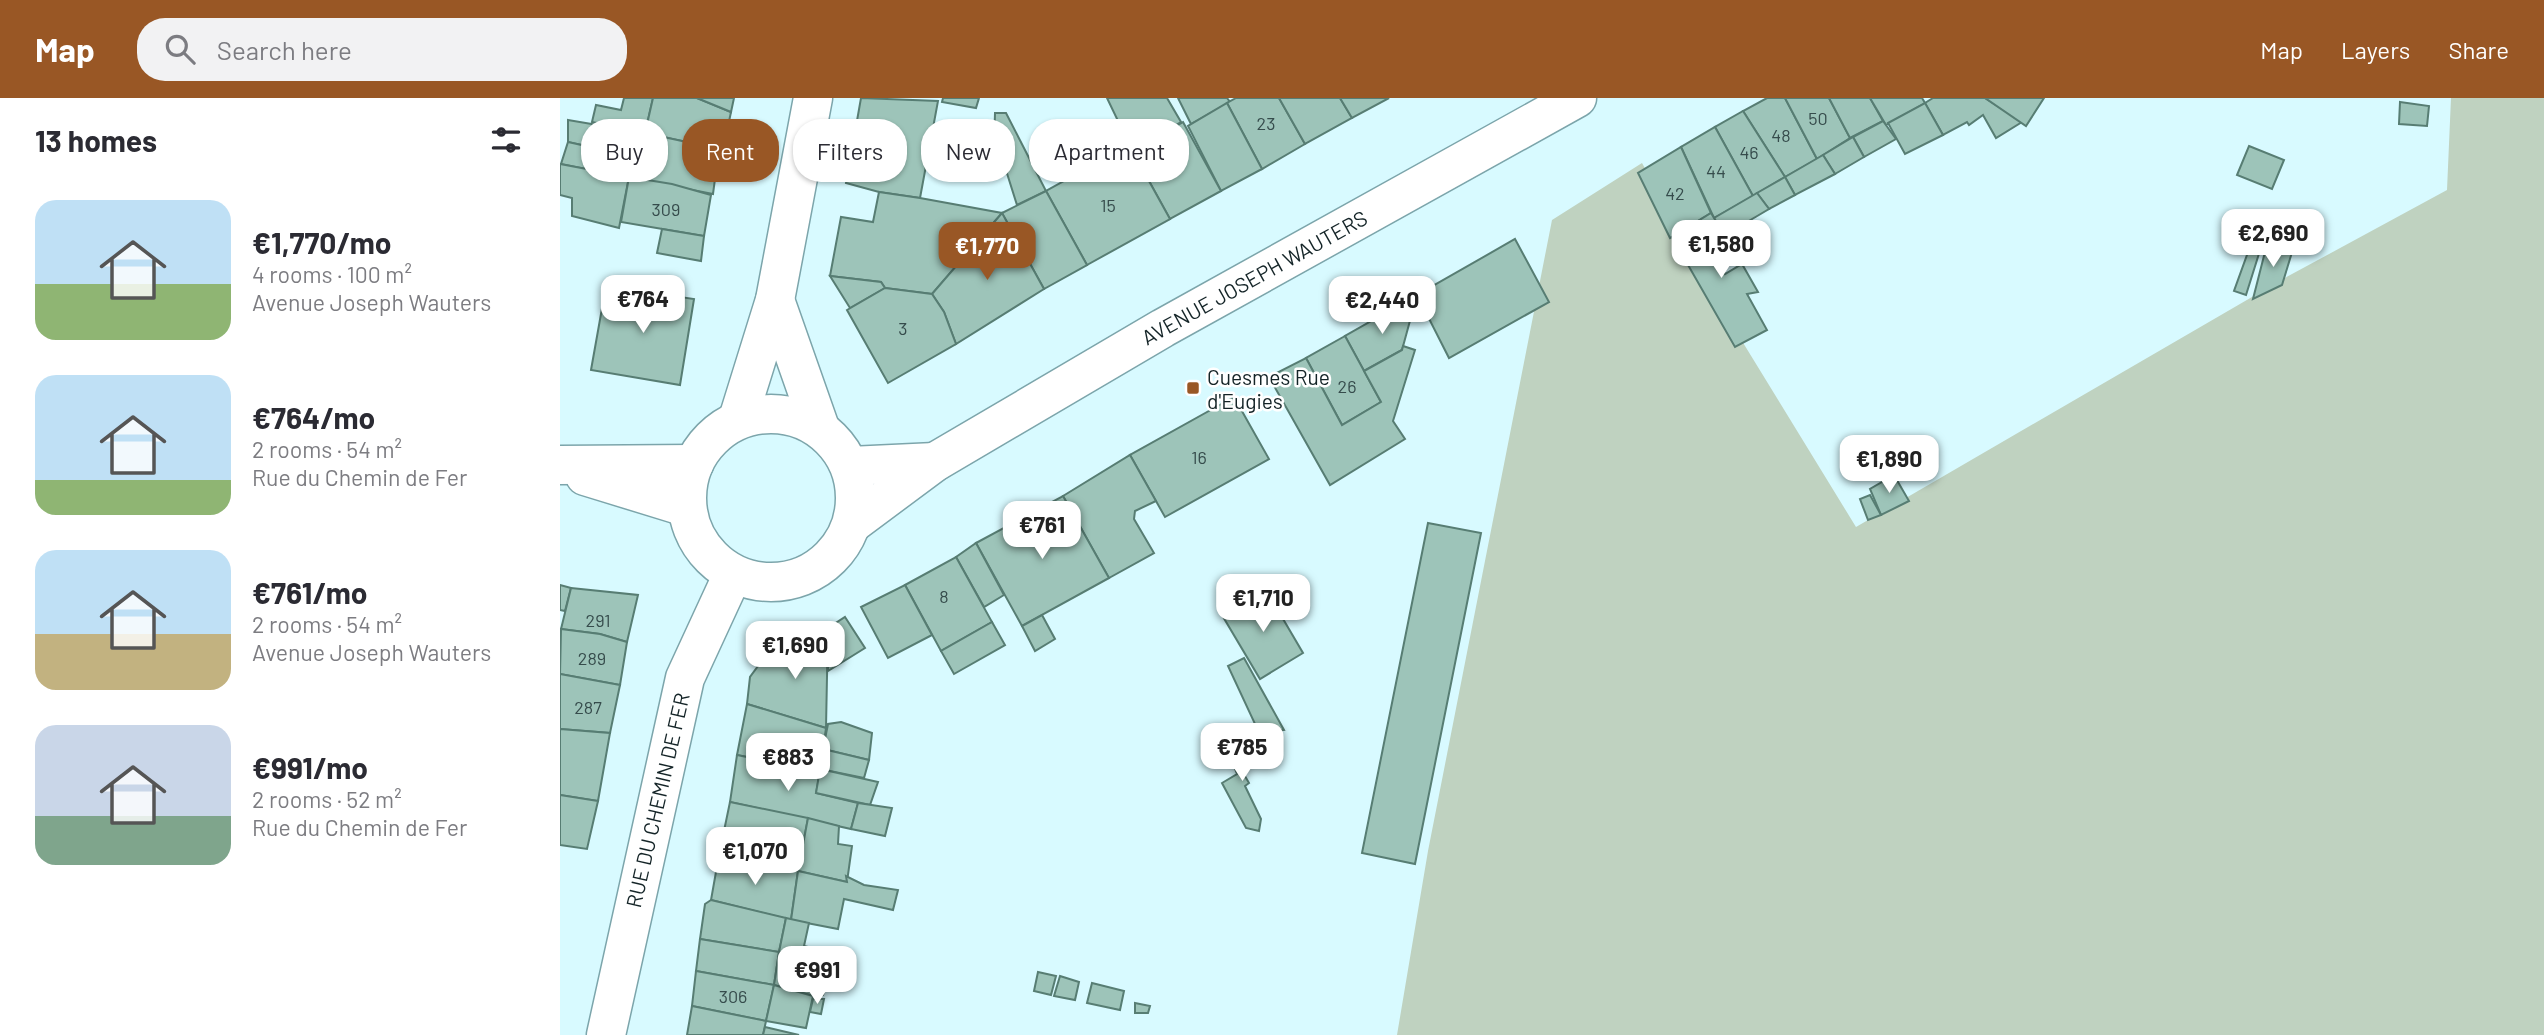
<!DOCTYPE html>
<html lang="en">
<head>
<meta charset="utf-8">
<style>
  :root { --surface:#fff; --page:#f2f2f3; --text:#2b2b33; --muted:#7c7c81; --accent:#995725 }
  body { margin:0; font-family:Barlow,sans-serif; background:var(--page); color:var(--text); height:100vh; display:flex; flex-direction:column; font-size:26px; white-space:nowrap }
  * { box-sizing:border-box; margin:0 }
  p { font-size:23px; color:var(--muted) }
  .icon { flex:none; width:38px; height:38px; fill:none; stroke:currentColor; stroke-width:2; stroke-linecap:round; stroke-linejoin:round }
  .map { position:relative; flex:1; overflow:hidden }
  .details { display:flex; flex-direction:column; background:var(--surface); width:560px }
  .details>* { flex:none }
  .hud { position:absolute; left:21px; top:21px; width:665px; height:63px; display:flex; gap:14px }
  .price { position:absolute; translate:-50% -60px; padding:0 16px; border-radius:14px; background:#fff; color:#222; font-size:23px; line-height:46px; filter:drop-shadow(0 2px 4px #0008) }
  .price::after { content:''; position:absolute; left:50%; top:42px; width:21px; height:16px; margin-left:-10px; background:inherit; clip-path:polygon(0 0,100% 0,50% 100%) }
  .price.on { background:var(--accent); color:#fff }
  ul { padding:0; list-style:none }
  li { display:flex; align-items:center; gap:21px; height:175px; padding:0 35px }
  li span { display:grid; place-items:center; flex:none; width:196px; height:140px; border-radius:21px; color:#555 }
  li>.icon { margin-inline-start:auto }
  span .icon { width:84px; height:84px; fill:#fffc; stroke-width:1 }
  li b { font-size:30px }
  h2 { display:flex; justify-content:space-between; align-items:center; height:84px; padding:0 35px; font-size:30px }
  .tag { padding:0 24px; border-radius:28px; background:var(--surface); box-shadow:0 2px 5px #0004; font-size:24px; line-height:63px }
  .tag.on { background:var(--accent); color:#fff }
  header { display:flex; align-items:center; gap:42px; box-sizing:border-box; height:98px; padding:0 35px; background:var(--accent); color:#fff }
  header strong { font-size:33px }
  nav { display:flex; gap:38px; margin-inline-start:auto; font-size:24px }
  .search { width:490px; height:63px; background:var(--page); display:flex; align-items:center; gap:18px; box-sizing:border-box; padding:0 24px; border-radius:28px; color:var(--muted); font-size:26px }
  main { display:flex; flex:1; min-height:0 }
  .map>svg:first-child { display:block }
  .green { fill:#bfd2c0 }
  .building { fill:#9dc4b9; stroke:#577d73; stroke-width:2 }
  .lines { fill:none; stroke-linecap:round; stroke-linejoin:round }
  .street-casing { stroke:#7ca5ab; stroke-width:41 }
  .secondary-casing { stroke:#7ca5ab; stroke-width:41 }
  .street { stroke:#fff; stroke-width:38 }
  .secondary { stroke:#fff; stroke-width:38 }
  .poi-dot { fill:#995725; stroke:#fff; stroke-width:2.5 }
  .labels { text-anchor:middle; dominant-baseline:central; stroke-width:5; stroke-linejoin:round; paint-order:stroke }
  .number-label { font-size:18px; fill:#364c4c }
  .street-label { font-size:21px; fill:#142427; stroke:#fff }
  .poi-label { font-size:21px; fill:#142427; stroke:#fff; text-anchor:start }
</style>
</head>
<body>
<header>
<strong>Map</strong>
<div class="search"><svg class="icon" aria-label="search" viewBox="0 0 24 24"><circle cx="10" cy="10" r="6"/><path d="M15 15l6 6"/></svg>Search here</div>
<nav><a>Map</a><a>Layers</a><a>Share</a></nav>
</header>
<main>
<section class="details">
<h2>13 homes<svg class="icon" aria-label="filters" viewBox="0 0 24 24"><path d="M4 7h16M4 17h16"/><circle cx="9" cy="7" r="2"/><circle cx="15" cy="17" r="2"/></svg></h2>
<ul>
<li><span style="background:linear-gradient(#bfe0f5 60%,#8fb573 0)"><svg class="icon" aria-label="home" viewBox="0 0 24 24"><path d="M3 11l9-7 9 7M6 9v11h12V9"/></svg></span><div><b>€1,770/mo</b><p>4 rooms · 100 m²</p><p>Avenue Joseph Wauters</p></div></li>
<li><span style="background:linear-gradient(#bfe0f5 75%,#8fb573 0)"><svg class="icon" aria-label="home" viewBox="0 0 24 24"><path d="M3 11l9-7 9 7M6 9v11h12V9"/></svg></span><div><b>€764/mo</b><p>2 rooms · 54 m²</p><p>Rue du Chemin de Fer</p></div></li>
<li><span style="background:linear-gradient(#bfe0f5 60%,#c2b280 0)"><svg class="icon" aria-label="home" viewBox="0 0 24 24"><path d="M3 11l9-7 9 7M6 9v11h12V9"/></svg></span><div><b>€761/mo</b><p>2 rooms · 54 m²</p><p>Avenue Joseph Wauters</p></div></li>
<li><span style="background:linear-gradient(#c9d6e8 65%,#7fa58c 0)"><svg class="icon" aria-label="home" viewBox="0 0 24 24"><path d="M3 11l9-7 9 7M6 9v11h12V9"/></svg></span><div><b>€991/mo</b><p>2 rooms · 52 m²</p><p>Rue du Chemin de Fer</p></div></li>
</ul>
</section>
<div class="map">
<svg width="1984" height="937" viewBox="0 0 1984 937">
  <rect width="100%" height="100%" fill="#d8faff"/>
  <path class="green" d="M1891,0H1984V937H837L868,753L992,122L1082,65L1174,230L1296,429L1723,181L1887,92Z"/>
  <g class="building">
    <path d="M64,0H93L85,35L32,24L36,7L61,12Z"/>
    <path d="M93,0H137L171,14L164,47L159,51L85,35Z"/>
    <path d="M137,0H174L171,14Z"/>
    <path d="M301,0L378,3L360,100L319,94L286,85Z"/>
    <path d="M383,0H419L416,10L382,4Z"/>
    <path d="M547,0H607L621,24L572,52Z"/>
    <path d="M618,0H667L670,4L631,26Z"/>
    <path d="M676,0H719L745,46L702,71L667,5Z"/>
    <path d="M719,0H780L792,20L745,46Z"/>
    <path d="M780,0H829L792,20Z"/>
    <path d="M1207,0H1225L1257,61L1225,79L1183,13Z"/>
    <path d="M1225,0H1269L1290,40L1257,61Z"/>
    <path d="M1269,0H1310L1323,23L1290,40Z"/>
    <path d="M1310,0H1362L1365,5L1326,27Z"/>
    <path d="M1373,0H1425L1462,24L1436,40L1423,17L1409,27L1407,24L1383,37L1365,5Z"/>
    <path d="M1425,0H1484L1466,28Z"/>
    <path d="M1840,4L1869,8L1867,28L1839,26Z"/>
    <path d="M667,5L702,71L661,93L628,28Z"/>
    <path d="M1365,5L1383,37L1345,56L1328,25Z"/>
    <path d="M1183,13L1225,79L1193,98L1155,29Z"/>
    <path d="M435,15H446L486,93L457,107L439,50L434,52Z"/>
    <path d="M8,22L85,35L80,60L8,44Z"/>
    <path d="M1323,23L1336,41L1304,59L1293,39Z"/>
    <path d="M623,24L661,93L610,121L572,52Z"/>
    <path d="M1155,29L1193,98L1154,120L1121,49Z"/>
    <path d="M85,35L159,51L153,96L76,81Z"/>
    <path d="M1293,39L1304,59L1275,76L1263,57Z"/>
    <path d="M8,44L80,60L76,81L1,66Z"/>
    <path d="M569,47L610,121L527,167L486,93Z"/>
    <path d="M1689,48L1724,62L1712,91L1677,77Z"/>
    <path d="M1121,49L1151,115L1110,140L1078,75Z"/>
    <path d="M1263,57L1275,76L1235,97L1225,79Z"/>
    <path d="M0,66L69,79L59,130L12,118V100L0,97Z"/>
    <path d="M69,79L112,86L151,97L144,138L61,124Z"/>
    <path d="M1225,79L1235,97L1209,111L1197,95Z"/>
    <path d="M486,93L527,167L484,191L442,115Z"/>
    <path d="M319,94L360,100L442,115L372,196L325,190L321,184L270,178L281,119L313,124Z"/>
    <path d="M1197,95L1209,111L1165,137L1154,120Z"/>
    <path d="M442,115L484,191L396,246L384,214L372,196Z"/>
    <path d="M1151,115L1169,145L1153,154L1165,176L1182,166L1198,194L1187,196L1207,232L1175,249L1112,139Z"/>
    <path d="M102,131L144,138L141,163L97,155Z"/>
    <path d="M955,141L989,204L889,260L857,197Z"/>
    <path d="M1692,143L1702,146L1686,197L1674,193Z"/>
    <path d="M1707,146L1733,151L1722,187L1693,201Z"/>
    <path d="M270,178L321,184L325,190L290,210Z"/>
    <path d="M46,188L134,201L120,287L31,272Z"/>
    <path d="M325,190L372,196L384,214L396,246L328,285L287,212Z"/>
    <path d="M857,197L842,252L804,273L785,238Z"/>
    <path d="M785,238L821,304L782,327L746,260Z"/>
    <path d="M843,248L855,252L833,323L845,341L770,387L709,279L746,260L782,327L821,304L804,273L842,252Z"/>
    <path d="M674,299L709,361L605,419L570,357Z"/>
    <path d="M570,357L596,403L575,413L574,421L594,455L549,480L503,398Z"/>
    <path d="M1334,377L1349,403L1321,417L1310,391Z"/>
    <path d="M1310,397L1321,417L1308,422L1300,401Z"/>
    <path d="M503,398L549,480L462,528L416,445Z"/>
    <path d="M868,425L921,435L855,766L802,755Z"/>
    <path d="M416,445L444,497L424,509L396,459Z"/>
    <path d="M396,459L432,524L381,553L345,487Z"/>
    <path d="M0,487L11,490L5,513L0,512Z"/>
    <path d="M345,487L372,537L328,560L301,509Z"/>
    <path d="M11,490L78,497L67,544L40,536L1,531Z"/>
    <path d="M706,492L743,555L700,581L662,517Z"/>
    <path d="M482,517L495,541L475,553L462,528Z"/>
    <path d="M285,519L305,550L268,573V530Z"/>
    <path d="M432,524L445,547L394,576L381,553Z"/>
    <path d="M268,527L266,630L187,606L190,579L201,564Z"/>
    <path d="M1,531L40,536L67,544L60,587L0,576Z"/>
    <path d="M684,560L724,632L681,637L696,628L668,568Z"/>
    <path d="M0,576L60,587L50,635L0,631Z"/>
    <path d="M187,606L266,630L260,674L177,657Z"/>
    <path d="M281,624L312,635L309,662L263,651L268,626Z"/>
    <path d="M0,631L50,635L38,703L0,697Z"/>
    <path d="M681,637L698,664L682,673L689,685L685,688L701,721L699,733L686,730L662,685L677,676L665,644Z"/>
    <path d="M263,651L309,662L304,680L260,671Z"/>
    <path d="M177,657L260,674L256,695L298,705L291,731L170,704Z"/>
    <path d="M260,671L318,684L310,707L256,695Z"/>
    <path d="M0,697L38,703L27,751L0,747Z"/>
    <path d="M170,704L248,720L238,773L159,757Z"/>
    <path d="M298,705L332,710L325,738L291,731Z"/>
    <path d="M248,720L279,728L278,746L292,748L287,784L238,773Z"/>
    <path d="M159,757L238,773L231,822L151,802Z"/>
    <path d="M238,773L287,784L286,778L304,787L338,792L333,812L284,801L278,831L231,822Z"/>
    <path d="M151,802L226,820L219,854L140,841L145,806Z"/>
    <path d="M226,820L249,825L244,848L256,851L254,861L219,854Z"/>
    <path d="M140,841L219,854L214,887L136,873Z"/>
    <path d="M219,854L243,857L241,873L268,880L263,897L253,898L214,887Z"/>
    <path d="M136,873L214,887L206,923L132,908Z"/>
    <path d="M478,874L496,878L491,897L474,893Z"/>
    <path d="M500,878L519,884L515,902L494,898Z"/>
    <path d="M532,885L564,893L560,912L527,905Z"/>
    <path d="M214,887L253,898L246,930L206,923Z"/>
    <path d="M253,901H264L261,916L250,914Z"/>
    <path d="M575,905L590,908L588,915H575Z"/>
    <path d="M132,908L206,923L203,937H127Z"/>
    <path d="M205,929L239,937H203Z"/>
  </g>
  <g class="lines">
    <g class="street-casing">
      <g id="street">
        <path d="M215,202L260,330"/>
        <path d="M178,321L215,202L253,0"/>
      </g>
    </g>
    <g class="secondary-casing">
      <g id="secondary">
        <circle cx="211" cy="400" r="84"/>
        <path d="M0,367L134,366"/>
        <path d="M290,368L375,364"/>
        <path d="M25,378L126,409"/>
        <path d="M293,425L375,364L603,230L1017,0"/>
        <path d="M46,937L125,580L173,476"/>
      </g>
    </g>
    <use href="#street" class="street"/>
    <use href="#secondary" class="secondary"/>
  </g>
  <rect class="poi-dot" x="626" y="283" width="14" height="14" rx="3.5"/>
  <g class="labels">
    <g class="number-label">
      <text x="1258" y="20">50</text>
      <text x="706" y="25">23</text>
      <text x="1221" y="37">48</text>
      <text x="1189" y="54">46</text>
      <text x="1156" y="73">44</text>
      <text x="1115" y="95">42</text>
      <text x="548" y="107">15</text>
      <text x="106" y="111">309</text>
      <text x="343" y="230">3</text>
      <text x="787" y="288">26</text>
      <text x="639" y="359">16</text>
      <text x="384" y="498">8</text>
      <text x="38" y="522">291</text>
      <text x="32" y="560">289</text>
      <text x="28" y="609">287</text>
      <text x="173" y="898">306</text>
    </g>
    <g class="street-label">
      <text transform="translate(694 179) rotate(-29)">AVENUE JOSEPH WAUTERS</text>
      <text transform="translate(97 702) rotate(-77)">RUE DU CHEMIN DE FER</text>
    </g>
    <g class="poi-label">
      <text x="647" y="278">Cuesmes Rue<tspan x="647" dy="24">d'Eugies</tspan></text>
    </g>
  </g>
</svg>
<b class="price" style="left:1713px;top:171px">€2,690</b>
<b class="price" style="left:1161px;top:182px">€1,580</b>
<b class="price on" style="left:427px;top:184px">€1,770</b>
<b class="price" style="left:83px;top:237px">€764</b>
<b class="price" style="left:822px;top:238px">€2,440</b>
<b class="price" style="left:1329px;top:397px">€1,890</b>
<b class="price" style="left:482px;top:463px">€761</b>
<b class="price" style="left:703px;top:536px">€1,710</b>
<b class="price" style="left:235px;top:583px">€1,690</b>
<b class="price" style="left:682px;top:685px">€785</b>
<b class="price" style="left:228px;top:695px">€883</b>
<b class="price" style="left:195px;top:789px">€1,070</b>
<b class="price" style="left:257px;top:908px">€991</b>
<div class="hud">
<a class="tag">Buy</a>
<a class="tag on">Rent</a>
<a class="tag">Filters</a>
<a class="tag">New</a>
<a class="tag">Apartment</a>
</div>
</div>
</main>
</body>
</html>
